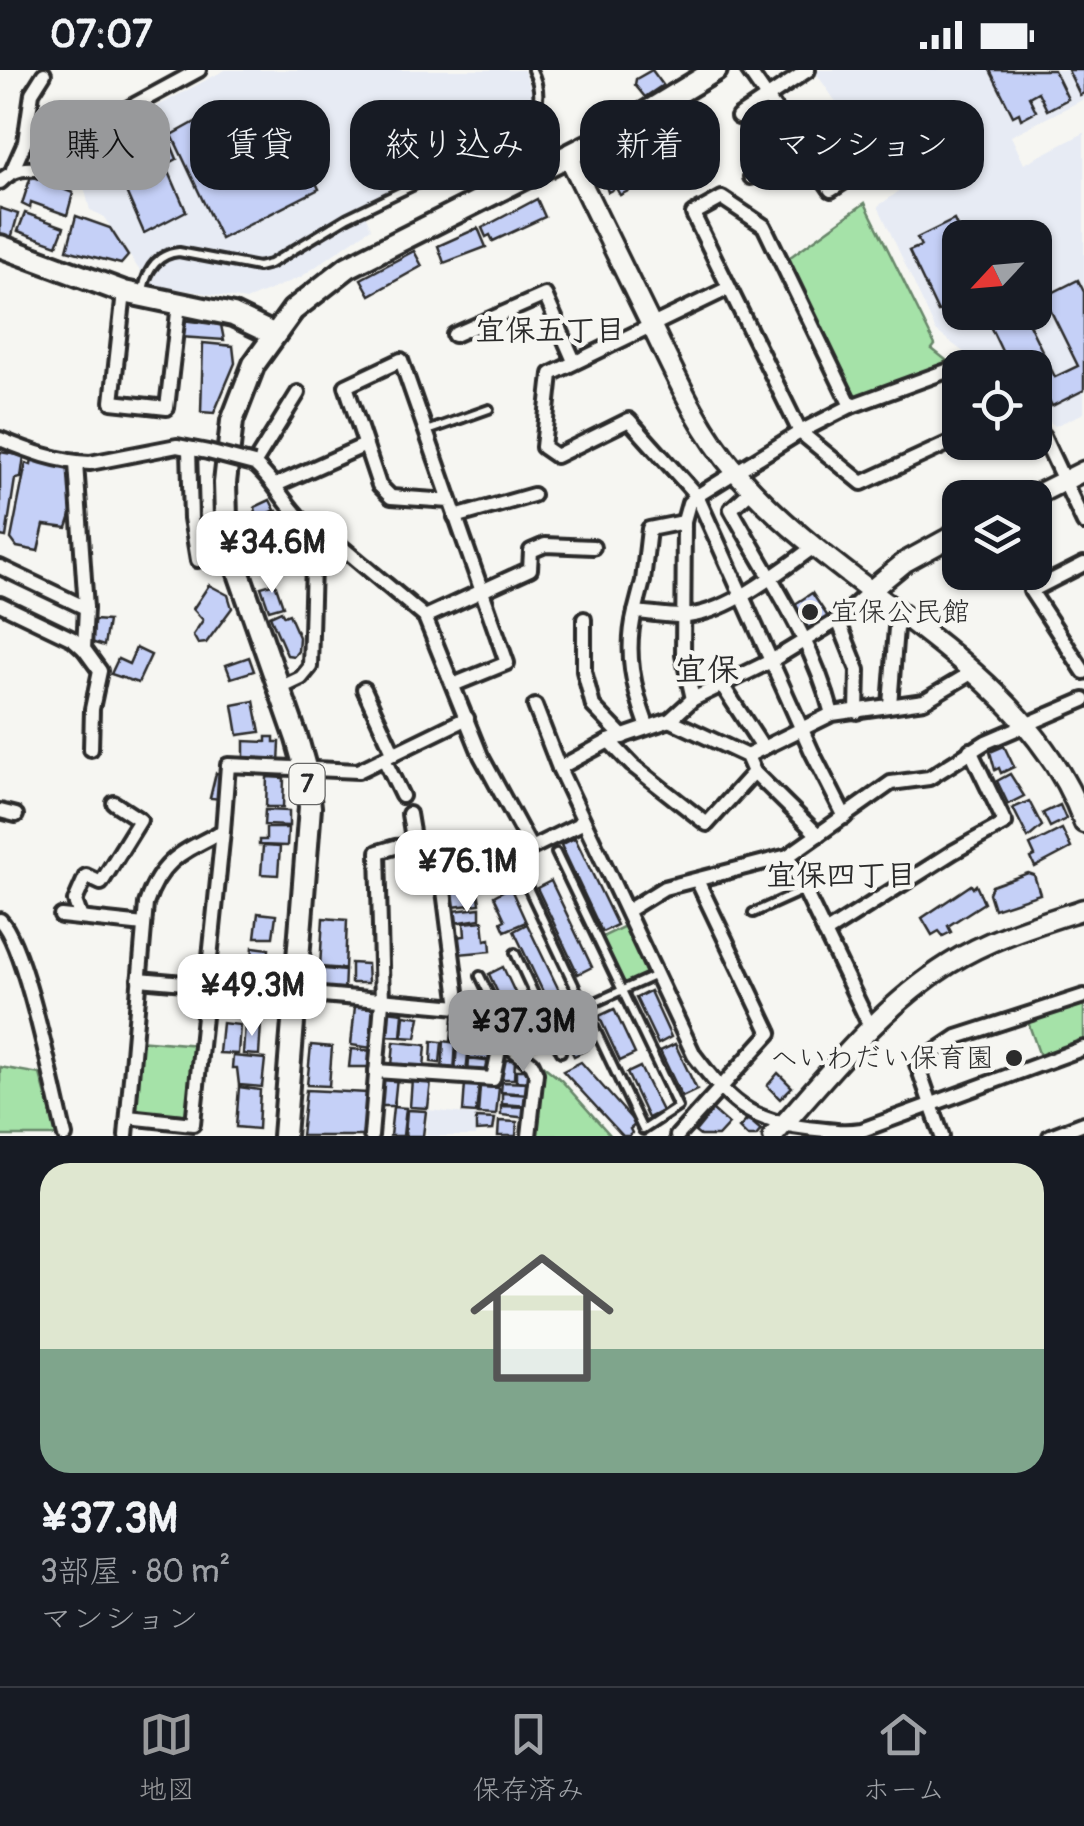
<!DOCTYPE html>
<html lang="ja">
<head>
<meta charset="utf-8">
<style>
  :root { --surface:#171b24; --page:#242831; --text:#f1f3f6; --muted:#9ea1a6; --line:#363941; --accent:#98999b }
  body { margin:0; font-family:Pangolin,"Klee One",sans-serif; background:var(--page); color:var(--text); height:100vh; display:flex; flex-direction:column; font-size:38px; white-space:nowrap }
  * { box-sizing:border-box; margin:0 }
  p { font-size:32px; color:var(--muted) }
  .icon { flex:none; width:55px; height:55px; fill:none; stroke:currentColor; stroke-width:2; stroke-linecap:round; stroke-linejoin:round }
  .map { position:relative; height:1066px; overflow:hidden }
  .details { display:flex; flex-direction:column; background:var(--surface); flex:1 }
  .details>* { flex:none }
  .banner { position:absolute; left:30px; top:30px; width:1025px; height:90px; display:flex; gap:20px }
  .needle { width:65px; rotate:244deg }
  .controls { position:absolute; left:942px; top:150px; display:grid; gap:20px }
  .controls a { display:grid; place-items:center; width:110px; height:110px; border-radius:20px; background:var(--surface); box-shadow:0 2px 8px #0004; font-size:50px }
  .price { position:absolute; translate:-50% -85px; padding:0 22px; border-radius:20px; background:#fff; color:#222; font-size:32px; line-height:65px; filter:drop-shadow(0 2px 5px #0008) }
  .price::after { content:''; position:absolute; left:50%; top:60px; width:30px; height:22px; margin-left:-15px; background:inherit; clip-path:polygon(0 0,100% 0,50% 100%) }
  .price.on { background:var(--accent); color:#111 }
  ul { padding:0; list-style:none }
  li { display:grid; align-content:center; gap:20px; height:530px; padding:0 40px }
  li span { display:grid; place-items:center; height:310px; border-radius:30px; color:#555 }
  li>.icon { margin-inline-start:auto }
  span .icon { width:180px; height:180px; fill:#fffc; stroke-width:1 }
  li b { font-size:42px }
  .pill { padding:0 35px; border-radius:30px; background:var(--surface); box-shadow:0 2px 8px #0004; font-size:35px; line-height:90px }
  .pill.on { background:var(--accent); color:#111 }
  .status { display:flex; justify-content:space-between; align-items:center; height:70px; padding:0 50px; background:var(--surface); direction:ltr }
  .status svg { height:28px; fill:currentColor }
  .menu { display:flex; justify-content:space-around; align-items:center; height:140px; border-top:2px solid var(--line); background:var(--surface); font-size:28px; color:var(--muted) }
  .menu a { display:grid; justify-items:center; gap:5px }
  .menu .on { color:var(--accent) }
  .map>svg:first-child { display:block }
  .built { fill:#e7ebf4; fill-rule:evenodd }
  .green { fill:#a5e2a8; stroke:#68866a; stroke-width:2.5 }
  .building { fill:#c5d0f7; stroke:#2b2b2b; stroke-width:2.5 }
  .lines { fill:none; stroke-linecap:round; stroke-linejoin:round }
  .lane-casing { stroke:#2b2b2b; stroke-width:14 }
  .street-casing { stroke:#2b2b2b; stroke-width:20 }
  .secondary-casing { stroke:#2b2b2b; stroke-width:25 }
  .primary-casing { stroke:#2b2b2b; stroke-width:28 }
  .lane { stroke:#f6f6f2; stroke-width:6 }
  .street { stroke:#f6f6f2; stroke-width:12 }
  .secondary { stroke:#f6f6f2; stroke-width:18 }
  .primary { stroke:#f6f6f2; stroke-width:20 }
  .street-bridge-casing { stroke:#2b2b2b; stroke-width:20; stroke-linecap:butt }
  .street-bridge { stroke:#f6f6f2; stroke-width:12 }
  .poi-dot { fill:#2b2b2b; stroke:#f6f6f2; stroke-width:4 }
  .labels { text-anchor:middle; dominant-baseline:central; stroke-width:9; stroke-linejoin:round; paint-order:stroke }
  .shield { fill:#f6f6f2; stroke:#686867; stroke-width:2.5 }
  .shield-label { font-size:25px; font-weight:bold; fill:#2b2b2b }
  .poi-label { font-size:28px; fill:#2b2b2b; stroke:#f6f6f2; text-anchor:start }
  .neighbourhood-label { font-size:30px; font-weight:bold; fill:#2b2b2b; stroke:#f6f6f2 }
  .quarter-label { font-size:32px; font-weight:bold; fill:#2b2b2b; stroke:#f6f6f2 }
</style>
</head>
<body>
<div class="status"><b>07:07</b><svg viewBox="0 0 49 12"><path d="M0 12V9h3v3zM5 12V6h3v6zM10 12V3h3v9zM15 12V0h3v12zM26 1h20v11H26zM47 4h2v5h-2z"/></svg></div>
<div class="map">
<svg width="1084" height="1066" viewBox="0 0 1084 1066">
  <rect width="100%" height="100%" fill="#f6f6f2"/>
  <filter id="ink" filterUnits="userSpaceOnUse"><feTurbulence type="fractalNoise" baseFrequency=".01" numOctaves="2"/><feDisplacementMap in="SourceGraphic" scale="20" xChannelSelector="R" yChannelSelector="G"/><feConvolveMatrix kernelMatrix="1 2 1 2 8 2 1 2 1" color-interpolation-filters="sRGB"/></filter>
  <g filter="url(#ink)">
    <g class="built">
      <path d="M225,0H524L533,25V36L522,55L511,63L361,136L371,158L301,207L246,230L141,213L142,204L103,146L90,140L83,113L99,96L111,64L120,56Z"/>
      <path d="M814,0H1084V29L1011,66L1024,94L1084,63V343L1055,356L1035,339V298L983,297L936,261L878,136L898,122ZM960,168H1035V242H960Z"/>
      <path d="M428,1040L476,1045L475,1066H426Z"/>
    </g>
    <g class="green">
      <path d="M865,133L935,275L932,279L951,294L859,326L850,323L786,190Z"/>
      <path d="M629,854L649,898L647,906L624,917L600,868Z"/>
      <path d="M1084,933V973L1041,989L1028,952Z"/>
      <path d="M137,970L198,975L191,1042L185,1048L138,1043L133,1038Z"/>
      <path d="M541,994L561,1010L611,1066H536Z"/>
      <path d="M0,997L40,1004L57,1066H0Z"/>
    </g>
    <g class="building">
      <path d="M652,0L663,15L645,27L635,15L636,9Z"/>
      <path d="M990,0H1054L1068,29L1047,40L1038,22L1029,27L1036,41L1021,49L1019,43L1013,46Z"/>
      <path d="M1068,0H1084V23L1080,25Z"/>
      <path d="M217,40L238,82L288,55L319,119L221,169L172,65Z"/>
      <path d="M163,55L177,89L166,95L186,141L144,163L115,96L123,79Z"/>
      <path d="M625,80L642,114L620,125L616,118L608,122L606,116L613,113L612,110L602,115L598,104L605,90Z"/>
      <path d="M658,84L667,103L645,114L635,94Z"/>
      <path d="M31,106L73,123L67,145L31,132L30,138L22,134Z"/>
      <path d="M537,129L545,147L493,171L490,165L486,167L482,158Z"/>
      <path d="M0,138L18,144L11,169L0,165Z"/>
      <path d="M25,143L64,157L57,175L18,161Z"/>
      <path d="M76,146L110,158L128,186L121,194L67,180Z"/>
      <path d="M954,150L962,168L960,242H995L962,258L955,244L946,249L942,241L938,242L909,181L921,176L917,168Z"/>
      <path d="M478,158L486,177L444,193L438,176Z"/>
      <path d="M414,181L422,196L370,225L361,209Z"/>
      <path d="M1078,210L1084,222V320L1052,336L1045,322L1035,321V298H1010L989,254L1012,242H1023L1055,307L1078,296L1044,227Z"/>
      <path d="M182,250L221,255L224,270L180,267Z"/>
      <path d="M203,273L233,276L235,293L214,343L201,342Z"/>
      <path d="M0,382L24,386L21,408L15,409L6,467L0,466Z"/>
      <path d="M32,388L66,395L72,409L74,436L67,458L44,455L38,481L17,477L11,469L26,393L31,395Z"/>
      <path d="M270,430L275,440L257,449L255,437Z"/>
      <path d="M277,441L282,450L263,460L258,450Z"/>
      <path d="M275,513L283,536L269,540L261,517Z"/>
      <path d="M209,515L228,525L232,538L206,573L198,574L193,565L203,550L193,539Z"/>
      <path d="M812,523L828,547L808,561L792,536Z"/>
      <path d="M281,541L284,546L289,544L299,567L298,581L294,586L287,585L270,546Z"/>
      <path d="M93,550L108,551L104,576L91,572Z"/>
      <path d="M136,578L151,585L138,613L111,604L118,589L129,594Z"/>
      <path d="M249,587L254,601L231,608L226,595Z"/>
      <path d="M254,631L260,662L238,665L233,635Z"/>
      <path d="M266,667H274V672H280L279,694L244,693V671L266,672Z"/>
      <path d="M1004,676L1014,697L1001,703L999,698L995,700L990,682Z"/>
      <path d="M216,703L225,704L222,729L210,728Z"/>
      <path d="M1010,704L1024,726L1008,734L997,711Z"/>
      <path d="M267,707L284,708L283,737H266Z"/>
      <path d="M1029,731L1042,756L1028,768L1013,738Z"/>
      <path d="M1060,735L1066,749L1050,757L1043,743Z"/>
      <path d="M265,740L289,741V756L264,755Z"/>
      <path d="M266,758H288L287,776L259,775V770H266Z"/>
      <path d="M1062,759L1071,778L1035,797L1031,788L1035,786L1030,775Z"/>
      <path d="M575,768L617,855L602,862L561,775Z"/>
      <path d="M263,776L280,777L278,805L261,804Z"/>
      <path d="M1028,803L1034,805L1040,824L994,839L989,823L992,816Z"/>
      <path d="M551,811L592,897L578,904L537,818Z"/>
      <path d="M971,815L973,818L976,815L984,833L948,856L951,862L943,866L939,861L932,865L922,848Z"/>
      <path d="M510,817L526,852L505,861L501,852L505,850L494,826Z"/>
      <path d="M478,819L480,834L452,837L451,822Z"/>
      <path d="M480,838V849L454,853L453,841Z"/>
      <path d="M258,843L276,845L273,867H255Z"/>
      <path d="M323,848L347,850L345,899L320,897Z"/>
      <path d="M483,851L485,870L490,869L491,881L459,884L456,867L465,866L464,853Z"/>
      <path d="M527,854L569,941L555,947L514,861Z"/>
      <path d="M253,877L269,879L267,912L250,910Z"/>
      <path d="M351,893L367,894L368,913H351Z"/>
      <path d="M503,897L517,927L503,934L489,904Z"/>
      <path d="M315,898L345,901L344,923L312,921Z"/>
      <path d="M650,921L671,967L658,974L636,928Z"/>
      <path d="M246,926L262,927L260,953L245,952Z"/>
      <path d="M355,936L376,938L372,978L351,975Z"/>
      <path d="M614,939L635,984L620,991L599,946Z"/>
      <path d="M387,941L403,943L401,967L385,966Z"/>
      <path d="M404,945L420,947L416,968L402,967Z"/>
      <path d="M453,947L463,952L462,959L469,964L482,965V975L451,971Z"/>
      <path d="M222,953L240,955L238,984L219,983Z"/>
      <path d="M245,953L261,954L259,985L243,984Z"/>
      <path d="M576,955L588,979L574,986L562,962Z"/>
      <path d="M432,971L442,972L440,993L431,992Z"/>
      <path d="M444,971L456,973L454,1002L442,1001Z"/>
      <path d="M394,972L426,975L424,998L392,996Z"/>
      <path d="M457,974L469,975L466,1003H455Z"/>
      <path d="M675,974L697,1020L682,1027L660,981Z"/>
      <path d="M311,975L332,977L329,1016L307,1015Z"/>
      <path d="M471,976H493L492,990L469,988Z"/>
      <path d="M351,979L373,981V997H349Z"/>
      <path d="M233,986L265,989L262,1017L239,1015L237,998H232Z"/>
      <path d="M469,989L493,992L492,1006L468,1004Z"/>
      <path d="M503,990H515L514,1009H501Z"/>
      <path d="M581,992L636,1054L630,1059L632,1063L629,1066H623L563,1001Z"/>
      <path d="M523,997L531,1002L530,1012L516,1011V1000H522Z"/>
      <path d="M640,997L662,1041L648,1048L627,1003Z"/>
      <path d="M778,1003L792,1017L780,1029L767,1016Z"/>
      <path d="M381,1006L397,1007L394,1036H378Z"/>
      <path d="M412,1009L431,1011L428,1038L410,1037Z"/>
      <path d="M502,1012L530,1013L529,1024L501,1022Z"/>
      <path d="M465,1013L479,1015L476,1043L463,1042Z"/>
      <path d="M480,1016L499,1018L496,1045L478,1044Z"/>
      <path d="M239,1017L260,1020L258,1059L236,1057Z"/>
      <path d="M306,1020L368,1023L365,1066H301Z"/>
      <path d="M502,1023L530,1025L529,1036L502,1034Z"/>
      <path d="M501,1036L529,1037L528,1048L501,1045Z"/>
      <path d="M393,1037L406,1038L403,1066H390Z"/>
      <path d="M407,1040L426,1041L423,1066H405Z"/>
      <path d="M713,1040L729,1054L718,1066H700L695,1062Z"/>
      <path d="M476,1048L495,1049L493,1060L476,1061Z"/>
      <path d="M748,1049L761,1060L756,1066H747L739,1058Z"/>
      <path d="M499,1051L517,1052L516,1066H498Z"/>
    </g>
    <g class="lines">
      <g class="lane-casing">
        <g id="lane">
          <path d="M143,220C147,200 157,184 179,182L258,197L270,194L348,147L516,66C537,49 545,26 532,0"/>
          <path d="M427,361L489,339"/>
          <path d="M519,799L643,1060L678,1037L556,783"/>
          <path d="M753,843L804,820"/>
          <path d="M515,883L561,982"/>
          <path d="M480,906L498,943L529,962L656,905"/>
        </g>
      </g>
      <g class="street-casing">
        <g id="street">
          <path d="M748,0L831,120L873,93"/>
          <path d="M738,47L808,0"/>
          <path d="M13,99L25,72L32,23L44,4"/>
          <path d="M751,107L840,46"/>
          <path d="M0,112C25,86 47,108 78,98L114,46L199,0"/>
          <path d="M727,219L551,304L543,377L556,386L629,350L697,426L812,682L845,747"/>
          <path d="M124,222L112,332L167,338L179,234"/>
          <path d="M454,265L545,225L574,291"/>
          <path d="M298,323L254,394C280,414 293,456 326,464L425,547L481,686L531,778L584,752"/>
          <path d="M851,336L764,156L722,128L693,144L800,362L862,413L960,368"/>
          <path d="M1035,359L1043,366L1084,453"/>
          <path d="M0,369C29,381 58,392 90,393L177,376L208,382"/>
          <path d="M189,379L191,448L198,490"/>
          <path d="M76,393L86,538L84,579L100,601L92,639L91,679"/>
          <path d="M276,415L363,376"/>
          <path d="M752,420L731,439C768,506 813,570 832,644"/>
          <path d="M450,431L391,427L379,415L346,316L401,290L507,593L453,615"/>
          <path d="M455,447L533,425"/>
          <path d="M1084,494L1031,521L1084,602"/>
          <path d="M0,497L86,538"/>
          <path d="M0,534L73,569L84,579"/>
          <path d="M635,542L643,511L649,459L684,452"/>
          <path d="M425,547L530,499L531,481L545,475L593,477"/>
          <path d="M584,549V601L593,636L623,667"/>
          <path d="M838,550L858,600L857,642"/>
          <path d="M722,615L763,678"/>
          <path d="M280,618L301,608L310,597L314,461"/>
          <path d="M364,619L394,684"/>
          <path d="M693,629L683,585L684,451L689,433L697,426L800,362L851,336L955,298L960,302"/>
          <path d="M890,635L896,558L904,548"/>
          <path d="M535,636L559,698L694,985C729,1031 748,1051 807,1058C826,1060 843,1063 862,1060L1084,978"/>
          <path d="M670,650L747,686L754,702L818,765"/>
          <path d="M647,655C633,617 625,582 635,542C650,543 667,546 683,546C726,545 781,500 815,476"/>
          <path d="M609,671L632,695L707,754L754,702"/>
          <path d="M747,686L832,644L924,631L971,603"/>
          <path d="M384,689L402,726"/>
          <path d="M559,698L609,671L670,650L693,629L771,591L838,550L870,521"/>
          <path d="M0,741L16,745"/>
          <path d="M409,744L414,774"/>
          <path d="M788,786L870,956"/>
          <path d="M627,841L664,818L788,786L891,713L929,708L986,672L1084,630"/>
          <path d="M61,846L144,855"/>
          <path d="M81,848L75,831L86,806L101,813L140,750L114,733"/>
          <path d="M0,850C26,876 54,1022 65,1066"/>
          <path d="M825,863L953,782L1005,753L970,680"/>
          <path d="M139,909L459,937L532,994L536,1003L529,1066"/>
          <path d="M376,1001L493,1009L501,970"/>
          <path d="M128,1047L193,1054L223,761"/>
          <path d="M126,1066L146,834C161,789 183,782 223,761L228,695L358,701L467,648"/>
          <path d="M371,1066L382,932L378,782L395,777L438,774L459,937"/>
          <path d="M677,1066L770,963L697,810"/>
          <path d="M942,1066L917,994L957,967L1084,926"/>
          <path d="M1050,1066L1084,1053"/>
        </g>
      </g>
      <g class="secondary-casing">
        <g id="secondary">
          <path d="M568,85C597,144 626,204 655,263C678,311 700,360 735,401C839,525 1026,593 1084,753"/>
          <path d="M1030,428L1084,401"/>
          <path d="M870,521L905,492L960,462"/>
          <path d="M773,1066C828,1005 879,938 949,894C990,868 1038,854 1084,839"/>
        </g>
      </g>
      <g class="primary-casing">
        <g id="primary">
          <path d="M0,176L124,222L233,245L273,264"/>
          <path d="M284,1066L310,737L306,701L297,669L234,489L226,448L225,413L232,351L254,294L293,240L348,197L611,64L716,0"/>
        </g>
      </g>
      <use href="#lane" class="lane"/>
      <use href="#street" class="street"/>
      <use href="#secondary" class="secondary"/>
      <use href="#primary" class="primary"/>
      <g class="street-bridge-casing">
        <path id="street-bridge" d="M208,382L254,394"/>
      </g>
      <use href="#street-bridge" class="street-bridge"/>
    </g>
  </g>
  <g class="poi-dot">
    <circle cx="810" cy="542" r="10"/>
    <circle cx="1014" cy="988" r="10"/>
  </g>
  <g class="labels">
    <rect class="shield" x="289.5" y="694" width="35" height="40" rx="8"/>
    <g class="shield-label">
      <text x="307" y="714">7</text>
    </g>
    <g class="poi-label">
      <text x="830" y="542">宜保公民館</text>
      <text x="994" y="988" text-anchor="end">へいわだい保育園</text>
    </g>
    <g class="neighbourhood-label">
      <text x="550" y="260">宜保五丁目</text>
      <text x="841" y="805">宜保四丁目</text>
    </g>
    <g class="quarter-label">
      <text x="707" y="600">宜保</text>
    </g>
  </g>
</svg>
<div class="controls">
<a><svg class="needle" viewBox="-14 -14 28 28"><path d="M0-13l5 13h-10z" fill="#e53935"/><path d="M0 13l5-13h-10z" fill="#9ea1a6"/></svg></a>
<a><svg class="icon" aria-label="locate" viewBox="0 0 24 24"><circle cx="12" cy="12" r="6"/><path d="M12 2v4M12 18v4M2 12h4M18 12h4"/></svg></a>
<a><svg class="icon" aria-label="layers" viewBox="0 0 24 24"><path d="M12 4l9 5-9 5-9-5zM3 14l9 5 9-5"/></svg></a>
</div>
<b class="price" style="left:272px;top:526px">¥34.6M</b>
<b class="price" style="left:467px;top:845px">¥76.1M</b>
<b class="price" style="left:252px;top:969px">¥49.3M</b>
<b class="price on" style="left:523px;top:1005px">¥37.3M</b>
<div class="banner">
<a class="pill on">購入</a>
<a class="pill">賃貸</a>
<a class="pill">絞り込み</a>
<a class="pill">新着</a>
<a class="pill">マンション</a>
</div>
</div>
<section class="details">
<ul>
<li><span style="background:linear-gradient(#dfe7d0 60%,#7fa58c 0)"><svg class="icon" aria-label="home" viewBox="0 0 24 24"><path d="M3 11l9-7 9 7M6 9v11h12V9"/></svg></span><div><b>¥37.3M</b><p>3部屋 · 80 m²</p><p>マンション</p></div></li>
</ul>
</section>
<nav class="menu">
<a class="on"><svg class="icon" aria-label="map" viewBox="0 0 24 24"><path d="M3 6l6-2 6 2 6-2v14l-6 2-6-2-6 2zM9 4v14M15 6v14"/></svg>地図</a>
<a><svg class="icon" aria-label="saved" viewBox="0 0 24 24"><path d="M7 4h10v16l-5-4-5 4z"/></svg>保存済み</a>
<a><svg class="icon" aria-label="home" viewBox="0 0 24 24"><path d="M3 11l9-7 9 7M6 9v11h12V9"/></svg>ホーム</a>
</nav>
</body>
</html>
